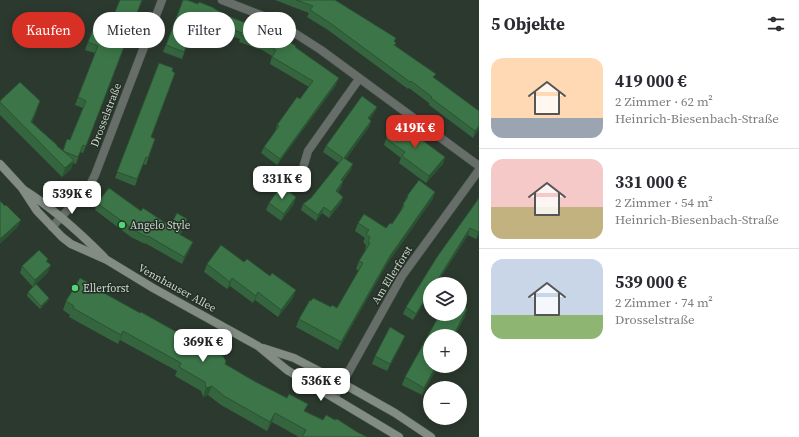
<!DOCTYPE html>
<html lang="de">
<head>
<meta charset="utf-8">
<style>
  :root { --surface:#fff; --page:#f2f2f3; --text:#2b2b33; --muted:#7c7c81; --line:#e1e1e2; --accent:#d93025 }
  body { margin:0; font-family:"Source Serif 4",serif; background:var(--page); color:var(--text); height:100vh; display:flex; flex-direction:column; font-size:15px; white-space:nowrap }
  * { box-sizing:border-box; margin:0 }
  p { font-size:13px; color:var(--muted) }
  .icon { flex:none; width:22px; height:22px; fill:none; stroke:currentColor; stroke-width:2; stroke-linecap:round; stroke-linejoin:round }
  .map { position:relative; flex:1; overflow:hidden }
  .panel { display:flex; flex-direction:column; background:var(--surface); width:320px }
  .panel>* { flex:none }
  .banner { position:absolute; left:12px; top:12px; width:380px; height:36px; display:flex; gap:8px }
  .buttons { position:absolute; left:423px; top:277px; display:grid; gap:8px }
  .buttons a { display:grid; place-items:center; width:44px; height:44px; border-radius:50%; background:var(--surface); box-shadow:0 2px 10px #0003; font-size:20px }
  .price { position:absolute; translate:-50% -34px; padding:0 9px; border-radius:8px; background:#fff; color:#222; font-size:13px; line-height:26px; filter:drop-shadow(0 1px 2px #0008) }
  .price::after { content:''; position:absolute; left:50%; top:24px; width:12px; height:9px; margin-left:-6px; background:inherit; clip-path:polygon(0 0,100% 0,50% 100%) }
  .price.current { background:var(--accent); color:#fff }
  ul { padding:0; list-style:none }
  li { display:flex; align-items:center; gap:12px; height:100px; padding:0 12px }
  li+li { border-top:1px solid var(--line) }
  li span { display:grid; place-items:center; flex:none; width:112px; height:80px; border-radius:12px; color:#555 }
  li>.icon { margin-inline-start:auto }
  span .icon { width:48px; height:48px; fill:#fffc; stroke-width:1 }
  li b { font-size:17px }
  h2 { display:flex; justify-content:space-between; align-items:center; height:48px; padding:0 12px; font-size:17px }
  .tag { padding:0 14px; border-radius:18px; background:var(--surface); box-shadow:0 2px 10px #0003; font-size:14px; line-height:36px }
  .tag.current { background:var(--accent); color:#fff }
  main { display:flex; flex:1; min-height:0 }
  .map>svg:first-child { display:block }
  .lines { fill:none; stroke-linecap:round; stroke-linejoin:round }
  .street-casing { stroke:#49554b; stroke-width:9 }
  .secondary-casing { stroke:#49554b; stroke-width:9 }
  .street { stroke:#676d68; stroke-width:8 }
  .secondary { stroke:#828c83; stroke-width:8 }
  .wall { fill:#34653e }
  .shaded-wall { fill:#2a5332 }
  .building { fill:#3c7648; stroke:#2a5332 }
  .poi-dot { fill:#52d673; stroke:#232f24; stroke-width:1.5 }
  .labels { text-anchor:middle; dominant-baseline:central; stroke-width:3; stroke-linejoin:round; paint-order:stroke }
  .street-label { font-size:11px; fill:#cfd7d0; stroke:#232f24 }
  .poi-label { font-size:11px; fill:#cfd7d0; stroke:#232f24; text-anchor:start }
</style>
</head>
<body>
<main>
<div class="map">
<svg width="479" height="437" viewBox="0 0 479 437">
  <rect width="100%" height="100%" fill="#2c392e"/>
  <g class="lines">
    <g class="street-casing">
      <g id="street">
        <path d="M222,0L276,21L321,50L479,166"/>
        <path d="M301,175L308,151L359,79"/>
        <path d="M52,227L85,191L91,183L95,175L162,0"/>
        <path d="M334,398L402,276L479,170"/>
      </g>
    </g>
    <g class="secondary-casing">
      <g id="secondary">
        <path d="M0,164L22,188L37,211L62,237L71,244L107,260L153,288L258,346L287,370L399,437"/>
        <path d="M24,190C53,208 80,233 104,257"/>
        <path d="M263,348L294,358L342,383L395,413L431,437"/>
      </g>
    </g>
    <use href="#street" class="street"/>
    <use href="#secondary" class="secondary"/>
  </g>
  <g class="wall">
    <path d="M142,0L83,153L80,152L76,164L73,163L71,169L62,177L0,115V101L37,110L32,122L57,147L63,151L70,140L83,108L75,105L95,53L85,50L88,42L111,21Z"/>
    <path d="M183,0L225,15L295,47L336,85L277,165L261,153L264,147L275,132L277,125L300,99L309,87L270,64L272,56L262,50L239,42L240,39L219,32L218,35L194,26L182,59L163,52Z"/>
    <path d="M275,0H335L396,38L394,42L396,43L395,45L434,78L479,129L473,138L429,105V103L409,88L408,89L328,30L307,17L309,13Z"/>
    <path d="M159,63L151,138L155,139L146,165L143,164L135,186L115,178Z"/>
    <path d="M377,107L374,113L370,119L371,121L369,127L346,159L351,170L343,181L341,188L338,192L343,197L341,203L329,218L322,213L316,221L301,210L303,204L311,198L339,163L323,152L326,146Z"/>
    <path d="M388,129L445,157L443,164L426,183L399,163L401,158L384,145L386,139V136Z"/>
    <path d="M435,192L432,200L387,264L338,350L296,327L299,319L311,301L331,307L337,308L359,271L356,269L359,261L366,250H365L366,245L363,242L365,238L355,231L358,223L386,228L392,224L400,212L407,196Z"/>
    <path d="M479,198V234L476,239L468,235L413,320L403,314L406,307Z"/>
    <path d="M97,203L141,211L170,226H185L180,235L190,249L182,264L145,243V244L131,237L95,210Z"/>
    <path d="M269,203L294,204L281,221L266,210Z"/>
    <path d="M48,259L47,262L48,272L33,287L20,273L22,266Z"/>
    <path d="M207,264L293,298L278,317L255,300L253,303L230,286L227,289L204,272Z"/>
    <path d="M95,288L225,364L305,411L323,420L357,432L367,437H299L272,422L267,431L221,405L208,395L203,397L201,391L175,376L177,371L120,340L118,344L69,317L70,315L63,310L66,301Z"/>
    <path d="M28,292L49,298L48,301L40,309L27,296Z"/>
    <path d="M460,305L467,309L465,317L454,336H430V366H438L422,395L402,385L405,377L440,314H460Z"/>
    <path d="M402,343L387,371L372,364L375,356Z"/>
  </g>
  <g class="shaded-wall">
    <path d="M339,78L336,85L277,165L280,159Z"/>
    <path d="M377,107L374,113L366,124L368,118Z"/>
    <path d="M371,121L369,127L342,164L344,158Z"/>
    <path d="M479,126V129L473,138L475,131Z"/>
    <path d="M445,157L443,164L426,183L429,176Z"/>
    <path d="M74,160L71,169L62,177L65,168Z"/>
    <path d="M353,164L351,170L339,186L341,180Z"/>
    <path d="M343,181L341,188L334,197L336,191Z"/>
    <path d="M435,192L432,200L387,264L338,350L341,342L390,256Z"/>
    <path d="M296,197L294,204L281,221L284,214Z"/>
    <path d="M343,197L341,203L329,218L331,212Z"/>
    <path d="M324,207L322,213L316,221L318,215Z"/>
    <path d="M187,219L185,226L176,241L179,234Z"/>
    <path d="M21,220L18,227L0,244V239Z"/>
    <path d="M470,228L468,235L436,284H435Z"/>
    <path d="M479,231V234L476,239L478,232Z"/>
    <path d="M193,242L190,249L182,264L184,257Z"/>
    <path d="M51,265L48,272L33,287L35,280Z"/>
    <path d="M232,278L230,286L227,289L230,282Z"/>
    <path d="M296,290L293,298L278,317L281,310Z"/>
    <path d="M430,291V294L413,320L416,314Z"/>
    <path d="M258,292L255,300L253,303L256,296Z"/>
    <path d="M49,298L48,301L40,309L41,306Z"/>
    <path d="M467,309L465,317L454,336H453Z"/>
    <path d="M123,331L120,340L118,344L121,335Z"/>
    <path d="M405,336L402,343L387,371L390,364Z"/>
    <path d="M436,366H438L422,395L424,388Z"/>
    <path d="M212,386L208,395L203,397L206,388Z"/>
    <path d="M275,413L272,422L267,431L270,422Z"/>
  </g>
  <g class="building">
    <path d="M120,0H142L86,146L83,145L78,157L63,151L67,139L70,140L86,101L78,97L98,46L88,42L93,29L99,32L104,19L111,21Z"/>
    <path d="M183,0H187L198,4L199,2L212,7L225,15L262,29L283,38L296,46L295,47L339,78L280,159L264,147L279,126L277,125L297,97L300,99L313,81L272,57L276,50L264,44L241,35L242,33L222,25L220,28L197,19L184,52L166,45Z"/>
    <path d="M296,0H335L396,38L394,41L396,43L394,45L436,74L433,77L479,111V126L475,131L431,98L432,97L411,81L410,82L330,23L310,10L313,6Z"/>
    <path d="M159,63L173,68L172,71L175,73L151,137L155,139L148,158L146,157L137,179L117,172Z"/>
    <path d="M20,82L40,101L31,122L57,145V146L74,160L65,168L0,102V101Z"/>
    <path d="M362,96L377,107L368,118L371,121L344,158L353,164L341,180L343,181L336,191L343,197L331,212L324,207L318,215L303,204L311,198L343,158L326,146Z"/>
    <path d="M398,122L445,157L429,176L402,156L405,152L386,139L389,134L388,129L393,128Z"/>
    <path d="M419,180L435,192L390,256L341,342L299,319L310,300L311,301L313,298L331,307L332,305L337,308L363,263L359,261L370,243L368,242L370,237L366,234L369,230L358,223L364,214L386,228L390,223L392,224L404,206L403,204L408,197L407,196Z"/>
    <path d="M281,186L296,197L284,214L269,203Z"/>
    <path d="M109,188L141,211L143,208L170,226L177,213L187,219L179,234L193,242L184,257L148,236L147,237L134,230L97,203Z"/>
    <path d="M479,198V231L478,232L470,228L435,284H430V291L416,314L406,307L437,257Z"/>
    <path d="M0,201L5,206L6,205L21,220L0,239Z"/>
    <path d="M221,245L244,262L247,259L270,276L272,273L296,290L281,310L258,292L256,296L232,278L230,282L207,264Z"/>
    <path d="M39,250L48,259L46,261L51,265L35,280L22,266Z"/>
    <path d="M80,278L96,287L95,288L140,313L141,312L212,352L215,351L223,356L226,361L225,364L254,381L287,398L289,394L308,404L304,411L323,420L326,415L335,420L337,419L357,432L367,437H302L306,430L275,413L270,422L224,396L212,386L206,388L205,382L179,367L181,363L123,331L121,335L73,308L74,306L66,301Z"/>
    <path d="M36,284L49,298L41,306L28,292Z"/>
    <path d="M460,305L467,309L453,336H430V366H436L424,388L405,377L440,314H460Z"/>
    <path d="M390,327L405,336L390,364L375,356Z"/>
  </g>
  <g class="poi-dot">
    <circle cx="122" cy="225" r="4"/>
    <circle cx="75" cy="288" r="4"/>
  </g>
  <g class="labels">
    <g class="street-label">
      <text transform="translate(106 115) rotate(-69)">Drosselstraße</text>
      <text transform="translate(392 275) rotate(-58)">Am Ellerforst</text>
      <text transform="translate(177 288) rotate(29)">Vennhauser Allee</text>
    </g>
    <g class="poi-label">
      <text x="130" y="225">Angelo Style</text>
      <text x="83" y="288">Ellerforst</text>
    </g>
  </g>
</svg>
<div class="buttons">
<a><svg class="icon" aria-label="layers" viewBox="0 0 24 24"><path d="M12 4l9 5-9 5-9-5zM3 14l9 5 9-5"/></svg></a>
<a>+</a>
<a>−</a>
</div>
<b class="price current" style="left:415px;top:149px">419K €</b>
<b class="price" style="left:282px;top:200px">331K €</b>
<b class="price" style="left:72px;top:215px">539K €</b>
<b class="price" style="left:203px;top:363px">369K €</b>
<b class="price" style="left:321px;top:402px">536K €</b>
<div class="banner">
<a class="tag current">Kaufen</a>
<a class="tag">Mieten</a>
<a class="tag">Filter</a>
<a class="tag">Neu</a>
</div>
</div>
<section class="panel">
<h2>5 Objekte<svg class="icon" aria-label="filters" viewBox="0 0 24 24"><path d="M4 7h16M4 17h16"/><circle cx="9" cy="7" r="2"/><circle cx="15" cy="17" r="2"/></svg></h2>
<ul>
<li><span style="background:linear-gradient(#ffd9b3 75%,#9aa5b1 0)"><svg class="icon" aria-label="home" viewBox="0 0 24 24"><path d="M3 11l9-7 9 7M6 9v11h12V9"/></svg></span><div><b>419 000 €</b><p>2 Zimmer · 62 m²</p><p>Heinrich-Biesenbach-Straße</p></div></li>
<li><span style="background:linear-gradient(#f6c9c9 60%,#c2b280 0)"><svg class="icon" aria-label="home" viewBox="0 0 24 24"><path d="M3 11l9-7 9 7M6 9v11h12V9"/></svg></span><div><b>331 000 €</b><p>2 Zimmer · 54 m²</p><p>Heinrich-Biesenbach-Straße</p></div></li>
<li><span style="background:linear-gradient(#c9d6e8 70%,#8fb573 0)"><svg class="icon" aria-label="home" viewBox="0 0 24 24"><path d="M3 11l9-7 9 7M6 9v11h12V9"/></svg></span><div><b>539 000 €</b><p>2 Zimmer · 74 m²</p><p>Drosselstraße</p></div></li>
</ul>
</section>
</main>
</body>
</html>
